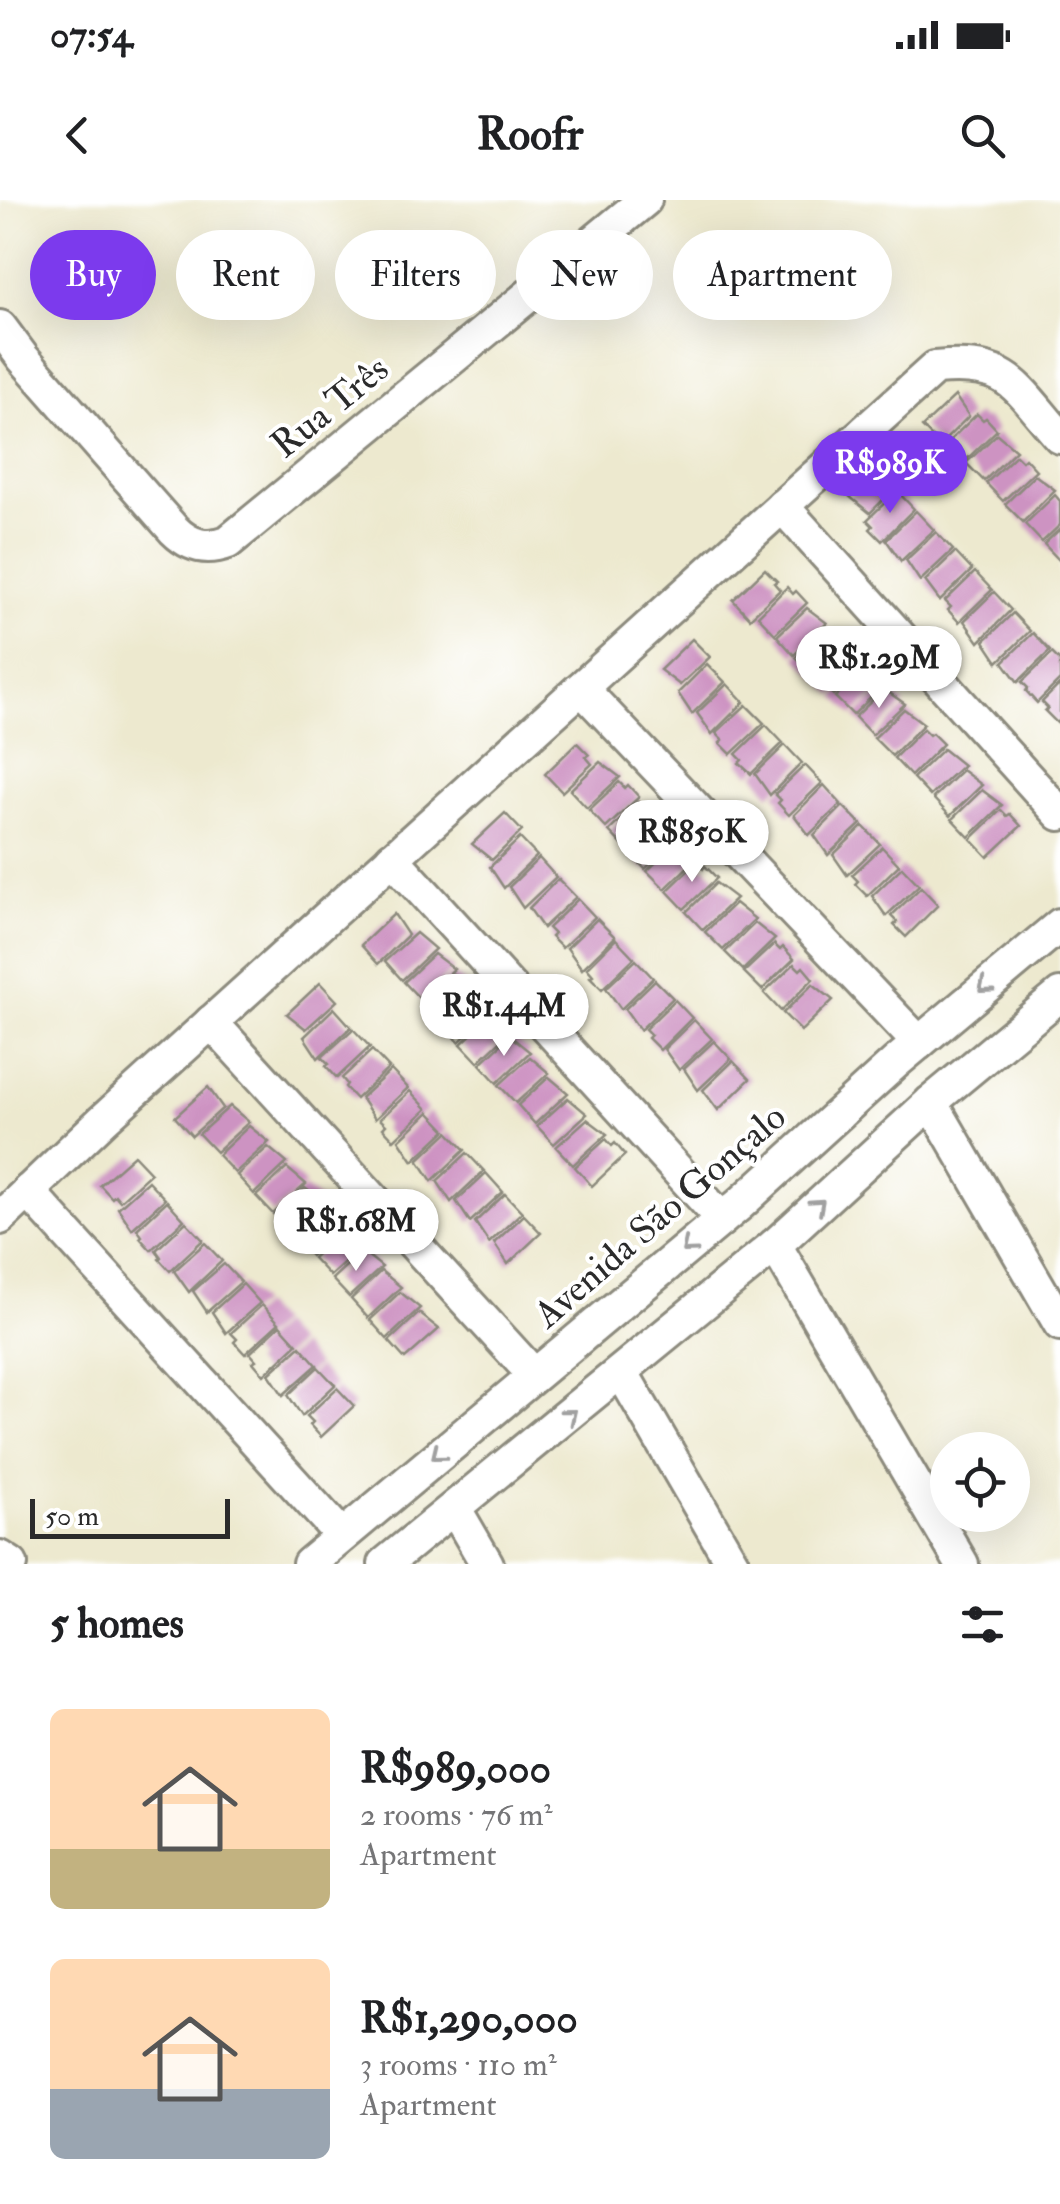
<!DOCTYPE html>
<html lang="en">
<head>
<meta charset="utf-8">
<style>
  :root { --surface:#fff; --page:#f6f6f6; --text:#202124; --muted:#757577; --accent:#7c3aed }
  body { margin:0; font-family:"IM FELL Double Pica",serif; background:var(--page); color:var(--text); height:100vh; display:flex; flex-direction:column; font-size:38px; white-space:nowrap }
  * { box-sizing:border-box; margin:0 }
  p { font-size:32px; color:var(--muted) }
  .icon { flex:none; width:55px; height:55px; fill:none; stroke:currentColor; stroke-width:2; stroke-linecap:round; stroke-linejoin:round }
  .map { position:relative; height:1364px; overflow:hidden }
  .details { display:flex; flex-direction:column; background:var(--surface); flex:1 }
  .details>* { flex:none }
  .top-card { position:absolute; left:30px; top:30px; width:1000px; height:90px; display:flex; gap:20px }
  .fabs { position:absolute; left:930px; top:1232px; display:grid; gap:20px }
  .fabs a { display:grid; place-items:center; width:100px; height:100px; border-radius:50%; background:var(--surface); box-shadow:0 10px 40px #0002; font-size:50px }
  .scale { position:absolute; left:30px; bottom:25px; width:200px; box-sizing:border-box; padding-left:10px; border:5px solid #2b2b2b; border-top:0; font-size:28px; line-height:35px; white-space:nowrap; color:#2b2b2b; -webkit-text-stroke:8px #fff; paint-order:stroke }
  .price { position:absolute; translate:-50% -85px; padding:0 22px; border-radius:35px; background:#fff; color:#222; font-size:32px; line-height:65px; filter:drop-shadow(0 2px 5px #0008) }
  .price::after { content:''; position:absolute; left:50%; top:60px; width:30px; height:22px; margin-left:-15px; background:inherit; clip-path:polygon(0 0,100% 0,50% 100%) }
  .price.selected { background:var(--accent); color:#fff }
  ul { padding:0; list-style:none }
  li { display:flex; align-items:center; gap:30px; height:250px; padding:0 50px }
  li span { display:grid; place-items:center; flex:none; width:280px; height:200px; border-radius:15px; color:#555 }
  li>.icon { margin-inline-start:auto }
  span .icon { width:120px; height:120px; fill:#fffc; stroke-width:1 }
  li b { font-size:42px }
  h2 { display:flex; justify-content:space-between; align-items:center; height:120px; padding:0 50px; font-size:42px }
  .tag { padding:0 35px; border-radius:45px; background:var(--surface); box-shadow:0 10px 40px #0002; font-size:35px; line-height:90px }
  .tag.selected { background:var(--accent); color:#fff }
  .status { display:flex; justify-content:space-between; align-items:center; height:70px; padding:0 50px; background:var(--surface); direction:ltr }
  .status svg { height:28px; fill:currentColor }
  header { display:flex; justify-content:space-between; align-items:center; height:130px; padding:0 50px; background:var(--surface); font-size:45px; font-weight:700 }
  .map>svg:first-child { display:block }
  .building { fill:#cd93c2 }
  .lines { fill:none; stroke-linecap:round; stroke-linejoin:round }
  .minor-casing { stroke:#8c8a7d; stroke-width:38 }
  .minor { stroke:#fff; stroke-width:32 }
  .oneway { stroke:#a0a0a0 }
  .labels { text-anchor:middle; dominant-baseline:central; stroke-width:8; stroke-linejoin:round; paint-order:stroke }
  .street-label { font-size:38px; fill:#2b2b2b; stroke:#fff }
</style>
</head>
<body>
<div class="status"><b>07:54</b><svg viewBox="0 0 49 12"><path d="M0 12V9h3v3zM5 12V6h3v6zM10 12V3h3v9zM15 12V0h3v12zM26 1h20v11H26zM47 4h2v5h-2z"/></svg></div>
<header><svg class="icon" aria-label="back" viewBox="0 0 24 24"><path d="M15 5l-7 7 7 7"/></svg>Roofr<svg class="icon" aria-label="search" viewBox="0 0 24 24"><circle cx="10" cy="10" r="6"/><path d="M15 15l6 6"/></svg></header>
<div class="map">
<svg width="1060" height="1364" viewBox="0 0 1060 1364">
  <rect width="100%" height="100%" fill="#fff"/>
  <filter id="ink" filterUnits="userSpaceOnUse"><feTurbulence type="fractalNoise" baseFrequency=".01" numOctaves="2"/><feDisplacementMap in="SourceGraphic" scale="20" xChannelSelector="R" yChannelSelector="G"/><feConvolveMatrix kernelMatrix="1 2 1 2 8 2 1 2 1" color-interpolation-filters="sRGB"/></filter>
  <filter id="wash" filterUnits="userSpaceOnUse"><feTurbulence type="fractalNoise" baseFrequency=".0048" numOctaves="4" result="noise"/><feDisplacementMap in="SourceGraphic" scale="40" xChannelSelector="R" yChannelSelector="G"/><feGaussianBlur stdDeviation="2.25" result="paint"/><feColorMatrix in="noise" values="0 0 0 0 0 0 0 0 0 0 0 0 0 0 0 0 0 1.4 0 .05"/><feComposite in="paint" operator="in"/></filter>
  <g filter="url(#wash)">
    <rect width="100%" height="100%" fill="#ede9cf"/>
    <g id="blocks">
      <g class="building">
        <path d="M955,196L969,216L940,245L922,227Z"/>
        <path d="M977,214L983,220L986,218L997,230L965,261L947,243Z"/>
        <path d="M997,234L1016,250L984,281L966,263Z"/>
        <path d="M1016,255L1022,261L1025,258L1036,270L1003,301L986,283Z"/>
        <path d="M882,266L899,284L870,313L850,297Z"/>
        <path d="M1035,275L1055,290L1023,322L1005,304Z"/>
        <path d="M897,291L914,309L882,341L870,329L873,326L867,320Z"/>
        <path d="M1055,295L1060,301V325L1042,342L1025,324Z"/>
        <path d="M916,311L934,330L901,361L886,340Z"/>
        <path d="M1060,329V361L1044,344Z"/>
        <path d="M936,332L953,350L920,381L906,360Z"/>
        <path d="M955,352L972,370L940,401L925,381Z"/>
        <path d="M765,369L777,381L774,383L780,390L750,418L733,400Z"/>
        <path d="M975,372L992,390L959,422L948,410L951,407L945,401Z"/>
        <path d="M787,387L793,394L796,391L807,403L775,434L758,416Z"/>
        <path d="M994,392L1011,410L979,442L964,421Z"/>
        <path d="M807,408L827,423L794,455L777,436Z"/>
        <path d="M1013,413L1030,431L998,462L984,441Z"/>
        <path d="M826,428L846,443L814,475L796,457Z"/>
        <path d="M1033,433L1050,451L1018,482L1003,462Z"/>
        <path d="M692,439L710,457L680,485L660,470Z"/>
        <path d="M845,448L866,464L833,495L816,477Z"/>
        <path d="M1052,453L1060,461V480L1037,503L1026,491L1028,488L1022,482Z"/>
        <path d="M707,464L725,482L692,514L678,493Z"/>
        <path d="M865,468L871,475L874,472L885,484L853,515L835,497Z"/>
        <path d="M727,484L744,502L712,534L697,513Z"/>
        <path d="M1060,484V520L1057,523L1045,511L1048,508L1042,502Z"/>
        <path d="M884,489L905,504L872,535L855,517Z"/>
        <path d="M746,505L764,523L731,554L720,543L723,540L716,533Z"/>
        <path d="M904,509L924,524L892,556L874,538Z"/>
        <path d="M766,525L783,543L751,574L739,563L742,560L736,554Z"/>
        <path d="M923,529L929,535L932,533L943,544L911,576L894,558Z"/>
        <path d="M577,543L589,555L586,557L592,564L562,592L545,574Z"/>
        <path d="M785,545L802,563L770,595L755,574Z"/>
        <path d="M943,549L963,565L930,596L913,578Z"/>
        <path d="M600,562L620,577L587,608L570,590Z"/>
        <path d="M805,565L822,583L789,615L778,603L781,600L775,594Z"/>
        <path d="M962,570L982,585L950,616L933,598Z"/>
        <path d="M619,582L625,588L628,585L639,597L606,628L589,610Z"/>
        <path d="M824,585L841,604L809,635L794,615Z"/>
        <path d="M982,590L1002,605L969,637L952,619Z"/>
        <path d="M638,602L658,617L626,649L609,631Z"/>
        <path d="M843,606L861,624L828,655L814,635Z"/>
        <path d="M1001,610L1007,616L1010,614L1021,626L988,657L971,639Z"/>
        <path d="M505,613L522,631L492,660L472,644Z"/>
        <path d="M658,622L678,637L645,669L628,651Z"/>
        <path d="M863,626L880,644L847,675L833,655Z"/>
        <path d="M520,638L537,656L504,688L490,667Z"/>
        <path d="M677,642L697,658L665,689L647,671Z"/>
        <path d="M882,647L899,665L867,696L855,684L858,681L852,675Z"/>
        <path d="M539,658L556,677L523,708L509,687Z"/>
        <path d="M696,663L703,669L705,666L717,678L684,709L667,691Z"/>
        <path d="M902,667L919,685L886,716L872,696Z"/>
        <path d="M558,679L576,697L543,728L529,708Z"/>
        <path d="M716,683L736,698L703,730L686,712Z"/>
        <path d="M921,687L938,705L906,737L894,725L897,722L891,716Z"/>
        <path d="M578,699L595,717L562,748L551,737L554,734L548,728Z"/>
        <path d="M735,703L755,719L723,750L705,732Z"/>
        <path d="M394,714L408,735L378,764L361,745Z"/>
        <path d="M597,719L615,737L582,769L567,748Z"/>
        <path d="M755,723L775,739L743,770L725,752Z"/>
        <path d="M416,733L435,749L402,780L385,761Z"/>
        <path d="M616,739L634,758L602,789L590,777L593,775L587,768Z"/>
        <path d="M774,744L780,750L783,747L794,759L762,790L744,772Z"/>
        <path d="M434,754L454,769L421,800L404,782Z"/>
        <path d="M636,760L653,778L621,809L606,788Z"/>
        <path d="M794,764L800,770L803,767L813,779L781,811L764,793Z"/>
        <path d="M453,774L473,790L440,821L423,802Z"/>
        <path d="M655,780L673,798L640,830L625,809Z"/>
        <path d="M320,783L337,801L306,829L287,814Z"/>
        <path d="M813,784L833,800L801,831L783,813Z"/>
        <path d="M473,795L492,811L459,842L442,823Z"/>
        <path d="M675,800L692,818L660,850L648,838L651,835L645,829Z"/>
        <path d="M334,808L351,827L318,858L304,837Z"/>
        <path d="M491,816L511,831L478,862L461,844Z"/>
        <path d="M694,820L712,839L679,870L664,849Z"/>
        <path d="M353,829L370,847L337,878L326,866L329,864L322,857Z"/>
        <path d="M510,836L530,852L497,883L480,864Z"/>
        <path d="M714,841L731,859L698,890L684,869Z"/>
        <path d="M372,850L389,868L356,899L345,887L347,884L342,878Z"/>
        <path d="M530,857L549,873L516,903L499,885Z"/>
        <path d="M733,861L750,879L718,910L703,890Z"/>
        <path d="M391,870L408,888L375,919L361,898Z"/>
        <path d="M549,877L568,893L535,924L518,905Z"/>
        <path d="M208,887L223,908L192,936L175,917Z"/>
        <path d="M410,891L427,909L394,940L383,928L386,925L380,919Z"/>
        <path d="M568,898L587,914L554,944L537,926Z"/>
        <path d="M230,906L249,922L216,952L199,934Z"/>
        <path d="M429,912L446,930L413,961L399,940Z"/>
        <path d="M587,919L607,934L573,965L556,947Z"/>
        <path d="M249,926L269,942L235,973L218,955Z"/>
        <path d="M448,932L465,950L432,981L418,960Z"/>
        <path d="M606,939L612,946L615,943L625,955L592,986L575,967Z"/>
        <path d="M268,947L287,963L254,994L237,975Z"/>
        <path d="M467,953L484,971L451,1002L437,981Z"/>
        <path d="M134,955L151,973L120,1001L115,995L112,998L100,985Z"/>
        <path d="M287,968L306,984L273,1014L256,996Z"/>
        <path d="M486,973L503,992L470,1022L456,1001Z"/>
        <path d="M148,981L165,999L132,1029L118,1008Z"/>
        <path d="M305,988L325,1004L292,1035L275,1016Z"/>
        <path d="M505,994L522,1012L489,1043L475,1022Z"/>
        <path d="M167,1001L184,1020L151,1050L140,1038L142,1036L137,1029Z"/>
        <path d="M325,1009L344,1025L311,1056L294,1037Z"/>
        <path d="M524,1015L541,1033L508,1064L494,1043Z"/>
        <path d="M186,1022L203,1040L170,1071L159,1059L161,1057L156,1050Z"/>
        <path d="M343,1030L363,1046L330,1076L313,1058Z"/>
        <path d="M205,1043L222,1061L189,1092L174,1071Z"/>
        <path d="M362,1051L382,1067L349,1097L332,1079Z"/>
        <path d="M224,1064L241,1082L207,1112L193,1091Z"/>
        <path d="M381,1071L401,1087L368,1118L351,1099Z"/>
        <path d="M243,1084L260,1103L226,1133L212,1112Z"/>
        <path d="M400,1092L420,1108L387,1139L370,1120Z"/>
        <path d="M262,1105L279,1123L245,1154L234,1142L237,1139L231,1133Z"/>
        <path d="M419,1113L439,1129L405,1159L389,1141Z"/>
        <path d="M280,1125L297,1144L264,1175L253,1162L256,1160L250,1153Z"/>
        <path d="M300,1146L317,1165L283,1195L269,1174Z"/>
        <path d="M318,1167L335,1185L302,1216L288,1195Z"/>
        <path d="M337,1188L354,1206L321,1237L310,1225L313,1222L307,1216Z"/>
      </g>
    </g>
  </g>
  <g filter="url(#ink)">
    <use href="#blocks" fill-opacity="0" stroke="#8c8a7d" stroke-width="2.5"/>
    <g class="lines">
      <g class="minor-casing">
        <g id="minor">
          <path d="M0,127L23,158L174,330C190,346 207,350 228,342L645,0"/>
          <path d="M782,306L1060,614"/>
          <path d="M581,488L919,843"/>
          <path d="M392,658L722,1019"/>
          <path d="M211,822L534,1175"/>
          <path d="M931,902L1060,1124"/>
          <path d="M28,991L342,1336"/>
          <path d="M0,1018L103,920L935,168C1010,161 1014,185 1060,237"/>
          <path d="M775,1045L962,1364"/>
          <path d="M622,1173L733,1364"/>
          <path d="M455,1309L487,1364"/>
          <path d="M0,1357L11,1364"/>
          <path d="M309,1364L740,1004L896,862L1060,725"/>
          <path d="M385,1364L775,1045L931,902L1060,795"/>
        </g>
      </g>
      <use href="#minor" class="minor"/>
    </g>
    <defs><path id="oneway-chevron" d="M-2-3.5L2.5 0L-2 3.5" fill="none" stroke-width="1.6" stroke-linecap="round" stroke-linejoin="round" transform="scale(2.5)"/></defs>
    <g class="oneway">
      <use href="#oneway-chevron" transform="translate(985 787) rotate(140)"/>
      <use href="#oneway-chevron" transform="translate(818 1005) rotate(-42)"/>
      <use href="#oneway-chevron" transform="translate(688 1047) rotate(140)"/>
      <use href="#oneway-chevron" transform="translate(570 1215) rotate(-39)"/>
      <use href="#oneway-chevron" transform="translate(438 1254) rotate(141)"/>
    </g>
  </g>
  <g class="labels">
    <g class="street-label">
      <text transform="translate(330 207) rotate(-39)">Rua Três</text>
      <text transform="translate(660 1016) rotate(-41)">Avenida São Gonçalo</text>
    </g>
  </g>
</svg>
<div class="fabs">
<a><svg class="icon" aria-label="locate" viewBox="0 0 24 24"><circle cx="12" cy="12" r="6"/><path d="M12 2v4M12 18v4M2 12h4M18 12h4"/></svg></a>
</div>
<div class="scale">50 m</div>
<b class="price selected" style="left:890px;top:316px">R$989K</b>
<b class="price" style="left:879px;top:511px">R$1.29M</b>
<b class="price" style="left:692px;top:685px">R$850K</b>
<b class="price" style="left:504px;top:859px">R$1.44M</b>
<b class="price" style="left:356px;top:1074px">R$1.68M</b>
<div class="top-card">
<a class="tag selected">Buy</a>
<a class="tag">Rent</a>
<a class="tag">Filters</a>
<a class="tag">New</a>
<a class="tag">Apartment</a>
</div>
</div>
<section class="details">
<h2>5 homes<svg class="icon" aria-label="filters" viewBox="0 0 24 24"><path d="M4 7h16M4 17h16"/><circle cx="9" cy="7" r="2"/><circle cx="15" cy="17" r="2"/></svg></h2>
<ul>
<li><span style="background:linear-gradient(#ffd9b3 70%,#c2b280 0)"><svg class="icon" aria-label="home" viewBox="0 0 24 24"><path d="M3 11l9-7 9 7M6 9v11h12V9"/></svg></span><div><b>R$989,000</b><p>2 rooms · 76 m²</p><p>Apartment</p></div></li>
<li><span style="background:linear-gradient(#ffd9b3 65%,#9aa5b1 0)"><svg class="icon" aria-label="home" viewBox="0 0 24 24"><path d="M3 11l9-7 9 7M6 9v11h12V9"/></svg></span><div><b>R$1,290,000</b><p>3 rooms · 110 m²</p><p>Apartment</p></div></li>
</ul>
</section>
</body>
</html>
